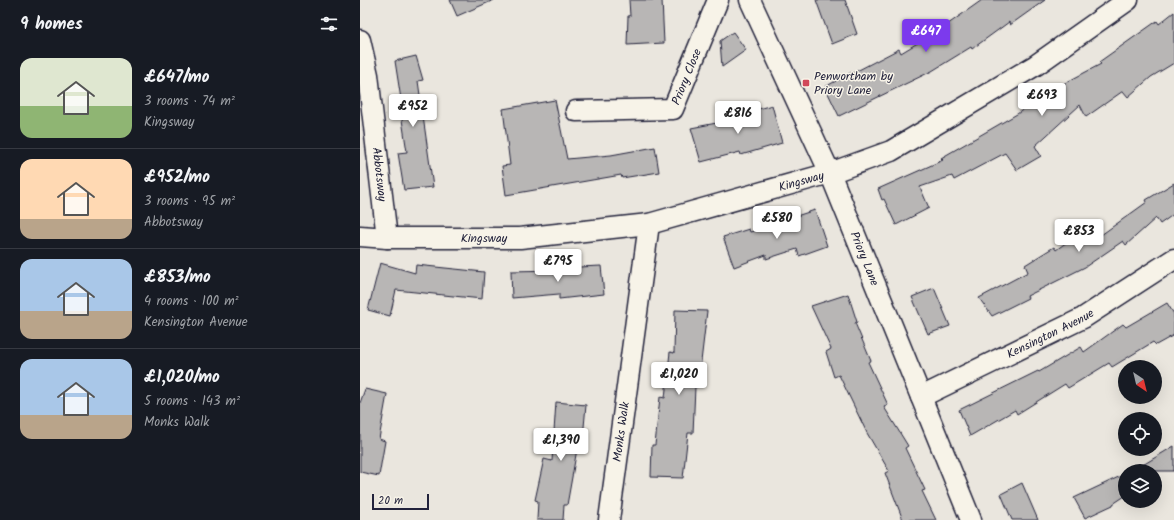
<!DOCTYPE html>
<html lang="en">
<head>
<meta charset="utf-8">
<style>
  :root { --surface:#171b24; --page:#20242c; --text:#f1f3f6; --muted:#9ea1a6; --line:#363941; --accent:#7c3aed }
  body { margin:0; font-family:Kalam,sans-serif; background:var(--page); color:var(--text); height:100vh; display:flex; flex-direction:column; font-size:15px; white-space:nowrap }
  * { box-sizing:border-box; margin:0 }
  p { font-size:13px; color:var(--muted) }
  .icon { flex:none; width:22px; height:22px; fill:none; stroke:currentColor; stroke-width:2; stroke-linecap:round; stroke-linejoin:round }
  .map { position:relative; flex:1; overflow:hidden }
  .panel { display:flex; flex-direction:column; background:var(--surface); width:360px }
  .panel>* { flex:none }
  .needle { width:26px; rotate:145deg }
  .buttons { position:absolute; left:758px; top:360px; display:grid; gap:8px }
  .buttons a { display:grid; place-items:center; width:44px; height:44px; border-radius:50%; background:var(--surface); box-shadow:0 4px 16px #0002; font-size:20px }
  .scale { position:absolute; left:12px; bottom:10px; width:57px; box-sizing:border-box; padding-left:4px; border:2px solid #22223b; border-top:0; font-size:11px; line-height:14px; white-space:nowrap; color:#22223b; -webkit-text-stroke:3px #f7f3e8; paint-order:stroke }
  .price { position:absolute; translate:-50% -34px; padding:0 9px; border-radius:4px; background:#fff; color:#222; font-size:13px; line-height:26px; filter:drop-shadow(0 1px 2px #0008) }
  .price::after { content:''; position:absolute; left:50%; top:24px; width:12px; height:9px; margin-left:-6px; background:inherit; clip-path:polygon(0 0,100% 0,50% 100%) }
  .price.selected { background:var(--accent); color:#fff }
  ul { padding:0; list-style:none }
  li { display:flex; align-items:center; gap:12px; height:100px; padding:0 20px }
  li+li { border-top:1px solid var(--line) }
  li span { display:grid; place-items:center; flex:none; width:112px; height:80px; border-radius:12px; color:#555 }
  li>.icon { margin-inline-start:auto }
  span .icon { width:48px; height:48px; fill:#fffc; stroke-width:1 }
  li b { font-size:17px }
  h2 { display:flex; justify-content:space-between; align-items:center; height:48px; padding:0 20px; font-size:17px }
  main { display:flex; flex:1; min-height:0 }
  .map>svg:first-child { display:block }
  .building { fill:#b8b6b5; stroke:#22223b }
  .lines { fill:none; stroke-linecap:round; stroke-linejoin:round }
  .minor-casing { stroke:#22223b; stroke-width:23 }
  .minor { stroke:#f7f3e8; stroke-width:20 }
  .poi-dot { fill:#d1495b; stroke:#f7f3e8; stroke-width:1.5 }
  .labels { text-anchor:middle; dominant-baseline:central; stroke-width:3; stroke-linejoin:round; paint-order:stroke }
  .street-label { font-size:12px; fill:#22223b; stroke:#f7f3e8 }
  .poi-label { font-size:12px; fill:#22223b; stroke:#f7f3e8; text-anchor:start }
</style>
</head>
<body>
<main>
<section class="panel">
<h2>9 homes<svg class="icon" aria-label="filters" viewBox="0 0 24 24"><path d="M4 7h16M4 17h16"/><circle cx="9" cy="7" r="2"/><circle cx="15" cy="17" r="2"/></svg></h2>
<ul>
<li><span style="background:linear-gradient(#dfe7d0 60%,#8fb573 0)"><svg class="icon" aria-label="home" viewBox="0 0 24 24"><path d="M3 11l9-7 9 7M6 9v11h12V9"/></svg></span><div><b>£647/mo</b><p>3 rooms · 74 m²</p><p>Kingsway</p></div></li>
<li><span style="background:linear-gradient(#ffd9b3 75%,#b9a48a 0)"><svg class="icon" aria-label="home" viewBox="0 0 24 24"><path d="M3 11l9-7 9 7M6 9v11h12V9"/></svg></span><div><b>£952/mo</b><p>3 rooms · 95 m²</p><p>Abbotsway</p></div></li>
<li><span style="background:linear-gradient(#a9c7e8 65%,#b9a48a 0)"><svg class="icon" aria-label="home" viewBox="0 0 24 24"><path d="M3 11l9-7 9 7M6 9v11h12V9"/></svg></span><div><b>£853/mo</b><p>4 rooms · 100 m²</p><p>Kensington Avenue</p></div></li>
<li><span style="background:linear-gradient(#a9c7e8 70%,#b9a48a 0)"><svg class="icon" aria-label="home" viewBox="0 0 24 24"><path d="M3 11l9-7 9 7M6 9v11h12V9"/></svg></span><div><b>£1,020/mo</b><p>5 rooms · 143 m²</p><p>Monks Walk</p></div></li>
</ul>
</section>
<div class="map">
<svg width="814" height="520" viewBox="0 0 814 520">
  <rect width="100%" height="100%" fill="#eae6de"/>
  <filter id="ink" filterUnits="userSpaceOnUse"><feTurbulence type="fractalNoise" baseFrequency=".025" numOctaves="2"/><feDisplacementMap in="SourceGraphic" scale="8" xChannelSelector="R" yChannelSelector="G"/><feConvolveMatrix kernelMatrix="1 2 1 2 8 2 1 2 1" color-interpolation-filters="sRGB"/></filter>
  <g filter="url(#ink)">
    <g class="building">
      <path d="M90,0H134L97,16Z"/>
      <path d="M269,0H302L304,43L267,45L268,16H270Z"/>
      <path d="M456,0H485L497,34L472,44Z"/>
      <path d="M622,0H685L650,25L649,22L612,49L611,47L572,71L479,116L465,87L492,72L493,73L539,49L541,53L584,27Z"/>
      <path d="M814,12V63L791,77L768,97L763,91L726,117L720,105L675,146L681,156L657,170L645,153L594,180L592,176L560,187L569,208L536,225L524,199L522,200L518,189L583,160L581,158L657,114L686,93L741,64L739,62L797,21L799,24Z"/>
      <path d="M373,32L386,50L362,67L360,41Z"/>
      <path d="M56,56L63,80L58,81L73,187L44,190L38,153L47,152L41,113L43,112L35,61Z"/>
      <path d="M195,100L207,159L251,155L295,147L299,172L262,178L261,175L146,195L142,166L150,165L143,109Z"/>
      <path d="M412,105L422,143L381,155L380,152L341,162L331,128L372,120L371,117Z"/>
      <path d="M814,183V214L800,224L796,218L766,245L763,241L725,267L667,296L668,298L632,316L619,298L668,272L665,265L694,247L696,250L733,223L741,235L787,202L786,200Z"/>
      <path d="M455,210L467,246L439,256L437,249L406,259V255L374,267L363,237L389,229L390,232L428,221L427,219Z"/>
      <path d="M20,263L55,273L56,265L124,272L122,299L36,290L30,316L8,310Z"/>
      <path d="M241,266L244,294L199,299V294L152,298L151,271L198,270V268Z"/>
      <path d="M574,288L590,326L568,334L552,297Z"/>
      <path d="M488,294L497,322L495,323L511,361L508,362L528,405L524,407L548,446L545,448L565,490L562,491L576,520H543L525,473L529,471L507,433L479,375L474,377L466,352L471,349L451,306Z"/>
      <path d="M807,303L814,314V335L796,345L793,342L752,367L749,363L708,388L705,384L657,414L655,410L610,436L599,410L678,371L679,372L721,347L724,352L763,324L766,327Z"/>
      <path d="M315,310L347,311L338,387H335L333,433H328L323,478L291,477L292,445H295L300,397L305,398L310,352L314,353Z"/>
      <path d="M5,389L27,394L19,439L25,441L19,476L0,472V403Z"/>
      <path d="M196,402L226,405L222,449H217L207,505H204L203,520H177L178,501L175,500L184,459L192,461Z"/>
      <path d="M814,446V471H773Z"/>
      <path d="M765,474V496L753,504V505L725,518L714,498Z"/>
      <path d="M662,483L678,520H652L641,494Z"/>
    </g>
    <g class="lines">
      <g class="minor-casing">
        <g id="minor">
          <path id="s1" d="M390,0L470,173L611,520"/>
          <path id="s2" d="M0,40L8,75L27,238"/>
          <path id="s3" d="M216,111L313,109L358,0"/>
          <path id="s4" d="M0,236L27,238H160L289,224L470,173L531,151L676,65L768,0"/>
          <path id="s5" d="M561,397L723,318L814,259"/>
          <path id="s6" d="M249,520L289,224"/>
        </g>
      </g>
      <use href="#minor" class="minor"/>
    </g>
  </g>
  <rect class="poi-dot" x="442" y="79" width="8" height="8" rx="2"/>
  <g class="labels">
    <g class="street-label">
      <text stroke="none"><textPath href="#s3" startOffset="132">Priory Close</textPath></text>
      <text stroke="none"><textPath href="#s2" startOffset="136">Abbotsway</textPath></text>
      <text stroke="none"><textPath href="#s4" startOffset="448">Kingsway</textPath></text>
      <text stroke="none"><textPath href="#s4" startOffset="124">Kingsway</textPath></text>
      <text stroke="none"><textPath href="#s1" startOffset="283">Priory Lane</textPath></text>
      <text stroke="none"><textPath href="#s5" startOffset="144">Kensington Avenue</textPath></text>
      <text stroke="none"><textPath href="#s6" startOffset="89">Monks Walk</textPath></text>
    </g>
    <g class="poi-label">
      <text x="454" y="76">Penwortham by<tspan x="454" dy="14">Priory Lane</tspan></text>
    </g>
  </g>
</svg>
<div class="buttons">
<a><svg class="needle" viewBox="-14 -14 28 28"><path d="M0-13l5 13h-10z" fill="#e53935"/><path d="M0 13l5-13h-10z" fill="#9ea1a6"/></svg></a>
<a><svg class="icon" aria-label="locate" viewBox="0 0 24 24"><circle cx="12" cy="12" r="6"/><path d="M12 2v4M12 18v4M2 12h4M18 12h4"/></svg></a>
<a><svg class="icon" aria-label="layers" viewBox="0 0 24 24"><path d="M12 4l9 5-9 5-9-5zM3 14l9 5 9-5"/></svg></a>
</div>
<div class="scale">20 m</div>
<b class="price selected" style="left:566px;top:53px">£647</b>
<b class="price" style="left:682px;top:117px">£693</b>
<b class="price" style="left:53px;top:128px">£952</b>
<b class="price" style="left:378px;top:135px">£816</b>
<b class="price" style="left:417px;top:240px">£580</b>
<b class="price" style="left:719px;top:253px">£853</b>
<b class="price" style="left:198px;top:283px">£795</b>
<b class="price" style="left:319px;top:396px">£1,020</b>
<b class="price" style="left:201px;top:462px">£1,390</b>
</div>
</main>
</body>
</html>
